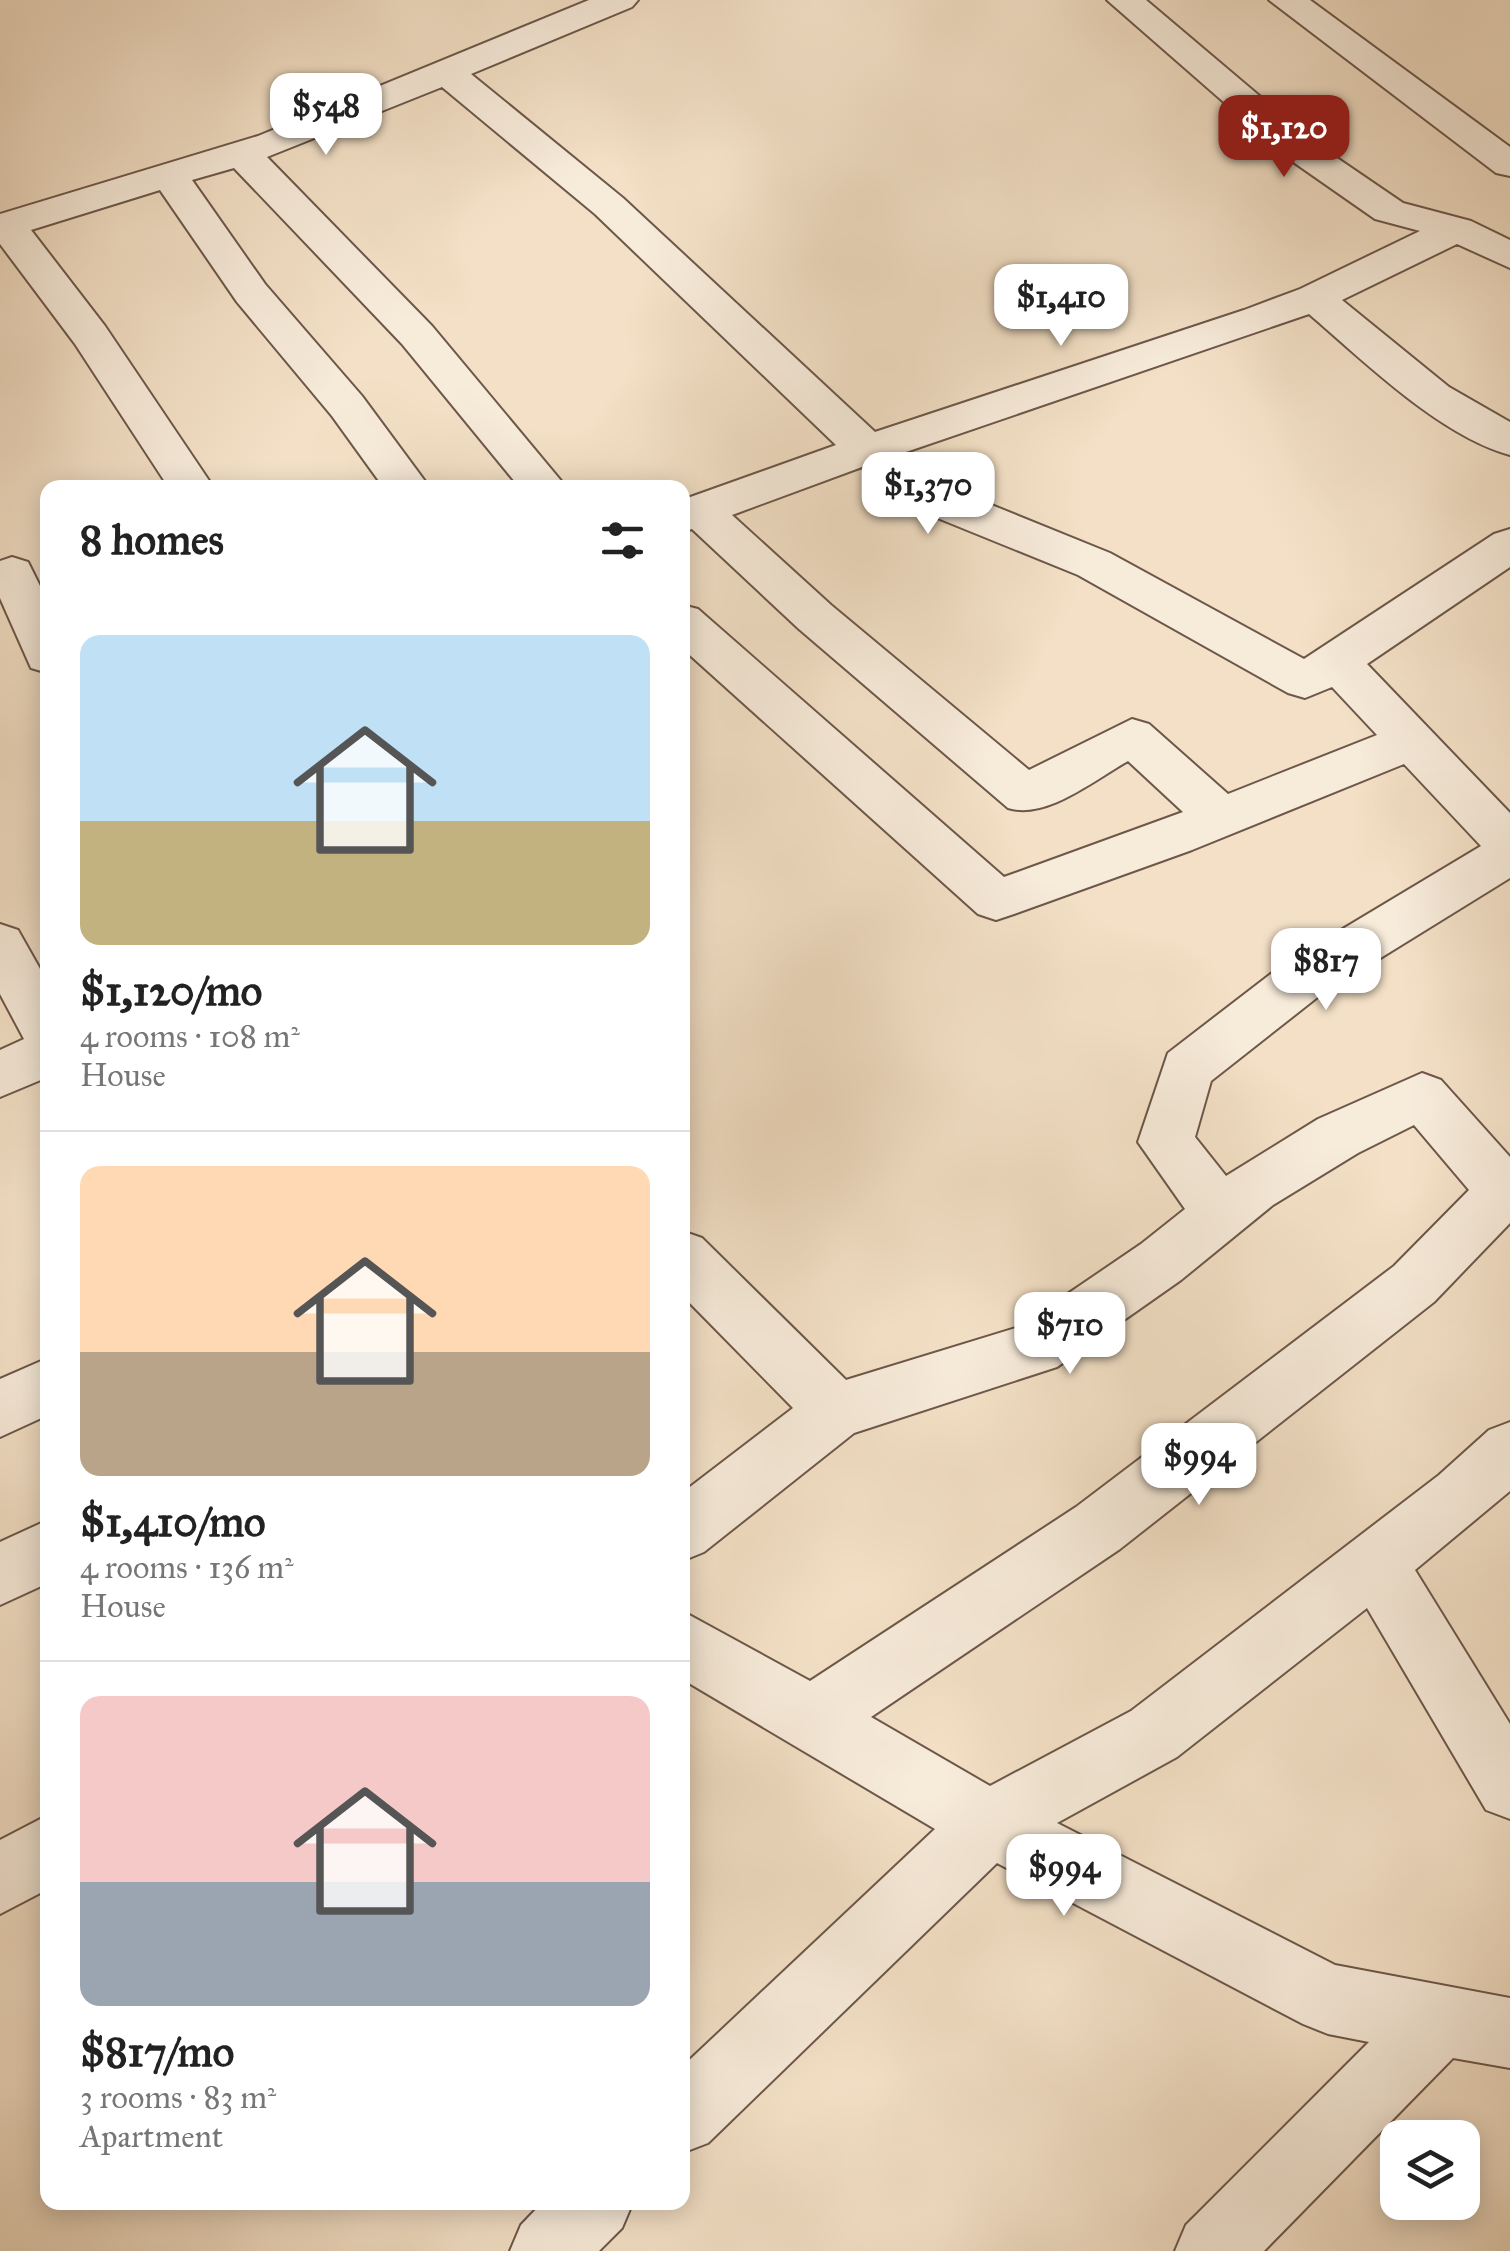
<!DOCTYPE html>
<html lang="en">
<head>
<meta charset="utf-8">
<style>
  :root { --surface:#fff; --page:#f6f6f6; --text:#222; --muted:#767676; --line:#e0e0e0; --accent:#8f2418 }
  body { margin:0; font-family:"IM FELL Great Primer",serif; background:var(--page); color:var(--text); height:100vh; display:flex; flex-direction:column; font-size:38px; white-space:nowrap }
  * { box-sizing:border-box; margin:0 }
  p { font-size:32px; color:var(--muted) }
  .icon { flex:none; width:55px; height:55px; fill:none; stroke:currentColor; stroke-width:2; stroke-linecap:round; stroke-linejoin:round }
  .map { position:relative; flex:1; overflow:hidden }
  .drawer { position:absolute; left:40px; top:480px; width:650px; height:1730px; display:flex; flex-direction:column; background:var(--surface); border-radius:20px; box-shadow:0 5px 25px #0003 }
  .drawer>* { flex:none }
  .buttons { position:absolute; left:1380px; top:2120px; display:grid; gap:20px }
  .buttons a { display:grid; place-items:center; width:100px; height:100px; border-radius:20px; background:var(--surface); box-shadow:0 5px 25px #0003; font-size:50px }
  .price { position:absolute; translate:-50% -85px; padding:0 22px; border-radius:20px; background:#fff; color:#222; font-size:32px; line-height:65px; filter:drop-shadow(0 2px 5px #0008) }
  .price::after { content:''; position:absolute; left:50%; top:60px; width:30px; height:22px; margin-left:-15px; background:inherit; clip-path:polygon(0 0,100% 0,50% 100%) }
  .price.current { background:var(--accent); color:#fff }
  ul { padding:0; list-style:none }
  li { display:grid; align-content:center; gap:20px; height:530px; padding:0 40px }
  li+li { border-top:2px solid var(--line) }
  li span { display:grid; place-items:center; height:310px; border-radius:20px; color:#555 }
  li>.icon { margin-inline-start:auto }
  span .icon { width:180px; height:180px; fill:#fffc; stroke-width:1 }
  li b { font-size:42px }
  h2 { display:flex; justify-content:space-between; align-items:center; height:120px; padding:0 40px; font-size:42px }
  .map>svg:first-child { display:block }
  .lines { fill:none; stroke-linecap:round; stroke-linejoin:round }
  .minor-casing { stroke:#6d574a; stroke-width:4 }
  .minor { fill:#f7ebda; fill-rule:evenodd }
</style>
</head>
<body>
<div class="map">
<svg width="1510" height="2251" viewBox="0 0 1510 2251">
  <rect width="100%" height="100%" fill="#f3e0c6"/>
  <filter id="stains"><feTurbulence type="fractalNoise" baseFrequency=".002" numOctaves="4"/><feColorMatrix values="0 0 0 0 .2 0 0 0 0 .09 0 0 0 0 .02 0 0 0 .5 -.17"/></filter>
  <radialGradient id="worn" r=".72"><stop offset=".6" stop-color="#630" stop-opacity="0"/><stop offset="1" stop-color="#630" stop-opacity=".3"/></radialGradient>
  <g class="lines">
    <g class="minor-casing">
      <g id="minor">
        <path d="M589,0H638L632,7L471,74L623,198L875,432L1244,310L1300,289L1420,231L1375,219L1289,159L1107,0H1146L1315,143L1403,203L1471,221L1510,240V268L1457,244L1342,300L1449,387L1510,422V455C1440,436 1364,361 1309,314L903,453L962,493L1110,553L1304,659L1494,534L1510,529V567L1367,664L1510,813V878L1319,996L1211,1081L1195,1137L1226,1176L1318,1119L1422,1073L1441,1080L1510,1157V1223L1434,1302L1120,1549L871,1717L990,1786L1131,1711L1439,1475L1489,1430L1510,1422V1491L1415,1570L1510,1724V1819L1486,1810L1367,1608L1177,1757L1057,1823L1335,1965L1510,1998V2068L1453,2058L1264,2251H1175L1186,2225L1369,2042L1328,2034L1303,2024L997,1863L708,2143L682,2153V2067L935,1829L682,1679V1611L810,1681L1076,1507L1394,1266L1469,1190L1414,1125L1358,1153L1273,1205L1181,1280L1057,1367L854,1433L704,1552L682,1561V1493L793,1408L682,1295V1231L702,1238L846,1380L1019,1327L1141,1244L1185,1209L1138,1142L1168,1053L1281,966L1481,846L1404,764L1192,850L1014,914L996,920L978,914L682,648V605L698,609L1004,877L1183,812L1128,761C1094,780 1046,820 1008,808L799,629L692,529L682,532V500L836,445L595,214L442,87L267,157L432,326L567,488H520L402,344L234,168L192,180L265,284L362,396L430,488H384L332,416L237,302L160,190L31,230L105,326L214,488H169L75,344L0,244V214L258,136ZM862,467L930,515L1078,575L1288,693L1305,698L1332,687L1377,735L1228,794L1149,724L1132,719L1029,770L831,605L732,515Z"/>
        <path d="M1269,0H1310L1510,147V176L1496,173Z"/>
        <path d="M12,557L28,562L48,602V673L31,668L0,598V561Z"/>
        <path d="M0,924L18,930L48,983V1077L0,1097V1050L24,1039L0,994Z"/>
        <path d="M48,1358V1415L0,1437V1379Z"/>
        <path d="M48,1520V1583L0,1605V1542Z"/>
        <path d="M48,1815V1889L0,1914V1840Z"/>
        <path d="M543,2202H633L622,2228L599,2251H510L521,2225Z"/>
      </g>
    </g>
    <use href="#minor" class="minor"/>
  </g>
  <rect width="100%" height="100%" filter="url(#stains)"/>
  <rect width="100%" height="100%" fill="url(#worn)"/>
</svg>
<div class="buttons">
<a><svg class="icon" aria-label="layers" viewBox="0 0 24 24"><path d="M12 4l9 5-9 5-9-5zM3 14l9 5 9-5"/></svg></a>
</div>
<b class="price" style="left:326px;top:158px">$548</b>
<b class="price current" style="left:1284px;top:180px">$1,120</b>
<b class="price" style="left:1061px;top:349px">$1,410</b>
<b class="price" style="left:928px;top:537px">$1,370</b>
<b class="price" style="left:1326px;top:1013px">$817</b>
<b class="price" style="left:1070px;top:1377px">$710</b>
<b class="price" style="left:1199px;top:1508px">$994</b>
<b class="price" style="left:1064px;top:1919px">$994</b>
<section class="drawer">
<h2>8 homes<svg class="icon" aria-label="filters" viewBox="0 0 24 24"><path d="M4 7h16M4 17h16"/><circle cx="9" cy="7" r="2"/><circle cx="15" cy="17" r="2"/></svg></h2>
<ul>
<li><span style="background:linear-gradient(#bfe0f5 60%,#c2b280 0)"><svg class="icon" aria-label="home" viewBox="0 0 24 24"><path d="M3 11l9-7 9 7M6 9v11h12V9"/></svg></span><div><b>$1,120/mo</b><p>4 rooms · 108 m²</p><p>House</p></div></li>
<li><span style="background:linear-gradient(#ffd9b3 60%,#b9a48a 0)"><svg class="icon" aria-label="home" viewBox="0 0 24 24"><path d="M3 11l9-7 9 7M6 9v11h12V9"/></svg></span><div><b>$1,410/mo</b><p>4 rooms · 136 m²</p><p>House</p></div></li>
<li><span style="background:linear-gradient(#f6c9c9 60%,#9aa5b1 0)"><svg class="icon" aria-label="home" viewBox="0 0 24 24"><path d="M3 11l9-7 9 7M6 9v11h12V9"/></svg></span><div><b>$817/mo</b><p>3 rooms · 83 m²</p><p>Apartment</p></div></li>
</ul>
</section>
</div>
</body>
</html>
